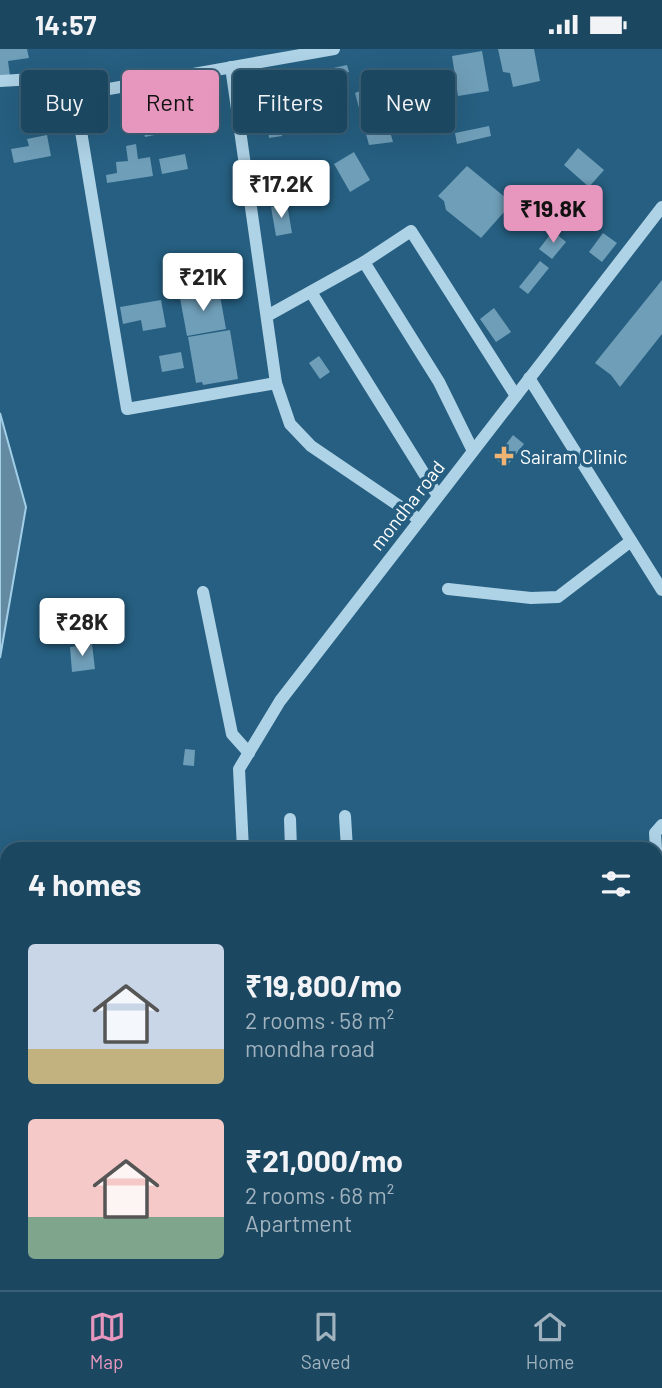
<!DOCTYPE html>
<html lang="en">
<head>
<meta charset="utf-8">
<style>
  :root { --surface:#1c4761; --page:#254e67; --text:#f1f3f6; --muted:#a0b2bd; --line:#3a5f76; --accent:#e797bd }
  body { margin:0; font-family:Barlow,sans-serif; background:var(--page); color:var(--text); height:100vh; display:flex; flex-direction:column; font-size:26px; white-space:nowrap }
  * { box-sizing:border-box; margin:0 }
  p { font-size:23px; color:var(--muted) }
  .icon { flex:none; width:38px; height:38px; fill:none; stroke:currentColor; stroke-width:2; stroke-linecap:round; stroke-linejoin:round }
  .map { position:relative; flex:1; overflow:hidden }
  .side { position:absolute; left:0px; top:793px; width:663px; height:450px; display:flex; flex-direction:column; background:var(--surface); border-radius:21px 21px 0 0; box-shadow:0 7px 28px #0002,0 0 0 2px var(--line) }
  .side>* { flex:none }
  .guide { position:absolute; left:21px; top:21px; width:621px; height:63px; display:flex; gap:14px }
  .price { position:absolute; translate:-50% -60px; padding:0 16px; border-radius:7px; background:#fff; color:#222; font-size:23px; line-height:46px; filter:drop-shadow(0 2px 4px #0008) }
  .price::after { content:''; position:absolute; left:50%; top:42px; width:21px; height:16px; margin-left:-10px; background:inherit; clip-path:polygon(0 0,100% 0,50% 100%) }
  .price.selected { background:var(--accent); color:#111 }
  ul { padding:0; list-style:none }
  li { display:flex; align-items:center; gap:21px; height:175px; padding:0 28px }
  li span { display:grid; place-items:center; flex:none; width:196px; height:140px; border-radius:7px; color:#555 }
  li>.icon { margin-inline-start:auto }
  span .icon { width:84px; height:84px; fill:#fffc; stroke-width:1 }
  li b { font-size:30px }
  h2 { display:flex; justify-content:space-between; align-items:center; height:84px; padding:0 28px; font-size:30px }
  .chip { padding:0 24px; border-radius:7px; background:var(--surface); box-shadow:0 7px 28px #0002,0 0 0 2px var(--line); font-size:24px; line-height:63px }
  .chip.selected { background:var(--accent); color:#111 }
  .status { display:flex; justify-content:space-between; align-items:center; height:49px; padding:0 35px; background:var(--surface); direction:ltr }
  .status svg { height:19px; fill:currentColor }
  .tabs { display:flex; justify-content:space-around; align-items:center; height:98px; border-top:2px solid var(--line); background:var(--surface); font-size:19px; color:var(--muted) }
  .tabs a { display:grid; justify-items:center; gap:4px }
  .tabs .selected { color:var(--accent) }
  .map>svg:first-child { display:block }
  .water { fill:#638aa1; stroke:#a2cfe7; stroke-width:2 }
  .building { fill:#6f9eb8 }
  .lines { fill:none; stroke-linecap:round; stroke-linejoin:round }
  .minor { stroke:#aed2e6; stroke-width:12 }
  .poi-dot { fill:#efb473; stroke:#265f81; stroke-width:2.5 }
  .labels { text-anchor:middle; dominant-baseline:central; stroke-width:7; stroke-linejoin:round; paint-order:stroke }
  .poi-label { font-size:19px; fill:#fff; stroke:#265f81; text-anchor:start }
  .street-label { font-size:19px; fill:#fff; stroke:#265f81 }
</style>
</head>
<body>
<div class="status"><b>14:57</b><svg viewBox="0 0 49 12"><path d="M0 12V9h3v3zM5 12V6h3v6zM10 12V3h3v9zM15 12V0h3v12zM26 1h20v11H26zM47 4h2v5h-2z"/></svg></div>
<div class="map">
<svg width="662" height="1241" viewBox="0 0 662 1241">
  <rect width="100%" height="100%" fill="#265f81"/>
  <path class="water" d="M0,364L26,458L0,609Z"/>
  <g class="building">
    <path d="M0,0H27L29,9L8,12L10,27L0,28Z"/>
    <path d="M498,0H534L540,32L513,38L510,24L503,23Z"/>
    <path d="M482,2L489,42L458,47L452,7Z"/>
    <path d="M347,16L349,23L331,28L329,20Z"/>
    <path d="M309,27L314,53L328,51L330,63L286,72L278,33Z"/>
    <path d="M373,37L379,60L384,62L393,93L369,96L355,44Z"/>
    <path d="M165,44L167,53L181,50L183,61L187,60L184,48L193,46L196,61L189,62L193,78L145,88L137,50Z"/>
    <path d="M433,49L438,73L407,79L403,55Z"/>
    <path d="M279,69L282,87L269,89L267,71Z"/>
    <path d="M489,77L491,87L457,95L455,84Z"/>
    <path d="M47,86L51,107L14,114L11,100L29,97L27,90Z"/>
    <path d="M136,95L138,110L150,108L153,127L107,134L106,126L117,124L116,113L128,112L126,97Z"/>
    <path d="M578,99L604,121L589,138L564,116Z"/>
    <path d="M354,103L370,131L350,143L334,115Z"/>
    <path d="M185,105L188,120L162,125L159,110Z"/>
    <path d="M467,117L512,154L481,189L446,161L444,152L438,147Z"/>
    <path d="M287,155L292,184L276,187L271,158Z"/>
    <path d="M553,182L566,193L552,210L539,200Z"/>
    <path d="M603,184L617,194L602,213L589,203Z"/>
    <path d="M540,212L549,219L528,245L519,238Z"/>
    <path d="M662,231V285L620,338L611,326L595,314Z"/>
    <path d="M219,241L226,280L187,287L180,249Z"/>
    <path d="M161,251L166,278L143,282L141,271L123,275L120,258Z"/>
    <path d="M494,259L511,283L496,293L480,270Z"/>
    <path d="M230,281L238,330L203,336L202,333L196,334L188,288Z"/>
    <path d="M181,303L184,319L162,323L159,307Z"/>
    <path d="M319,307L330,323L320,330L309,314Z"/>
    <path d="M513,386L524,395L506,418L495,410Z"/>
    <path d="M92,595L95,620L72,623L70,598Z"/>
    <path d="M185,700L195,701L194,717L183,716Z"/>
    <path d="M662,1064V1127H660L656,1117V1066Z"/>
    <rect x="487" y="1236" width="37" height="5"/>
  </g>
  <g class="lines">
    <g class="minor">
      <path d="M334,0L75,46L127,360L276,334L290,375L311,397L420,471"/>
      <path d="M231,18L276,334"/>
      <path d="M0,32L51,29L75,46"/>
      <path d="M364,213L439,333L473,402"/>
      <path d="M311,243L438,447"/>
      <path d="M267,267L364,213L411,182L516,347"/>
      <path d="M529,329L662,541"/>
      <path d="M448,540L531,549L558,548L631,492"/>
      <path d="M203,543L232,685L249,704"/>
      <path d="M345,767L347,800"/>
      <path d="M290,770L291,800"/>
      <path d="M243,800L239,720L280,652L662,158"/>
      <path d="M656,800L655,784L662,776"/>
      <path d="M656,804L662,835"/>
      <path d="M656,1135L662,1137"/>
      <path d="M51,1241L55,1236"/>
    </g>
  </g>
  <path class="poi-dot" d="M500.5 396.5h7v7h7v7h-7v7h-7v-7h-7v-7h7z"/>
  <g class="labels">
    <g class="poi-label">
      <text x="520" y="407">Sairam Clinic</text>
    </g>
    <g class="street-label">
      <text transform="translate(407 456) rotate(-52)">mondha road</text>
    </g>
  </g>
</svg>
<b class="price" style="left:281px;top:171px">₹17.2K</b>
<b class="price selected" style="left:553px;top:196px">₹19.8K</b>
<b class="price" style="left:203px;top:264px">₹21K</b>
<b class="price" style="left:82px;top:609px">₹28K</b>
<div class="guide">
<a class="chip">Buy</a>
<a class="chip selected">Rent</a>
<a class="chip">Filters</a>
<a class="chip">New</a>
</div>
<section class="side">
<h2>4 homes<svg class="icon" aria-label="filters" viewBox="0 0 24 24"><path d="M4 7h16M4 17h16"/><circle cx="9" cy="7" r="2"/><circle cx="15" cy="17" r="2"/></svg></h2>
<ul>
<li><span style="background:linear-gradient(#c9d6e8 75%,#c2b280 0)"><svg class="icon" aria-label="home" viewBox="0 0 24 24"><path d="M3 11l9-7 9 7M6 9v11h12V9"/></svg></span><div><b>₹19,800/mo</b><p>2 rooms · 58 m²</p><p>mondha road</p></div></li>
<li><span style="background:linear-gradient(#f6c9c9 70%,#7fa58c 0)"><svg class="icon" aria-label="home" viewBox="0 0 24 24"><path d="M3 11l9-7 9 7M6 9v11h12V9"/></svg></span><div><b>₹21,000/mo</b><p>2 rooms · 68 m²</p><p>Apartment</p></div></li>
</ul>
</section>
</div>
<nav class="tabs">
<a class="selected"><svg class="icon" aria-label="map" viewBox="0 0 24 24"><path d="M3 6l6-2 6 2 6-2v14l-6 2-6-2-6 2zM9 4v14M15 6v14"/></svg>Map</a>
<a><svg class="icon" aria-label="saved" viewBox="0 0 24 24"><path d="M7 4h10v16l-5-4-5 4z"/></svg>Saved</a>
<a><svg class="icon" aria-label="home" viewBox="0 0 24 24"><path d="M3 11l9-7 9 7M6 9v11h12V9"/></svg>Home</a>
</nav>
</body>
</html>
